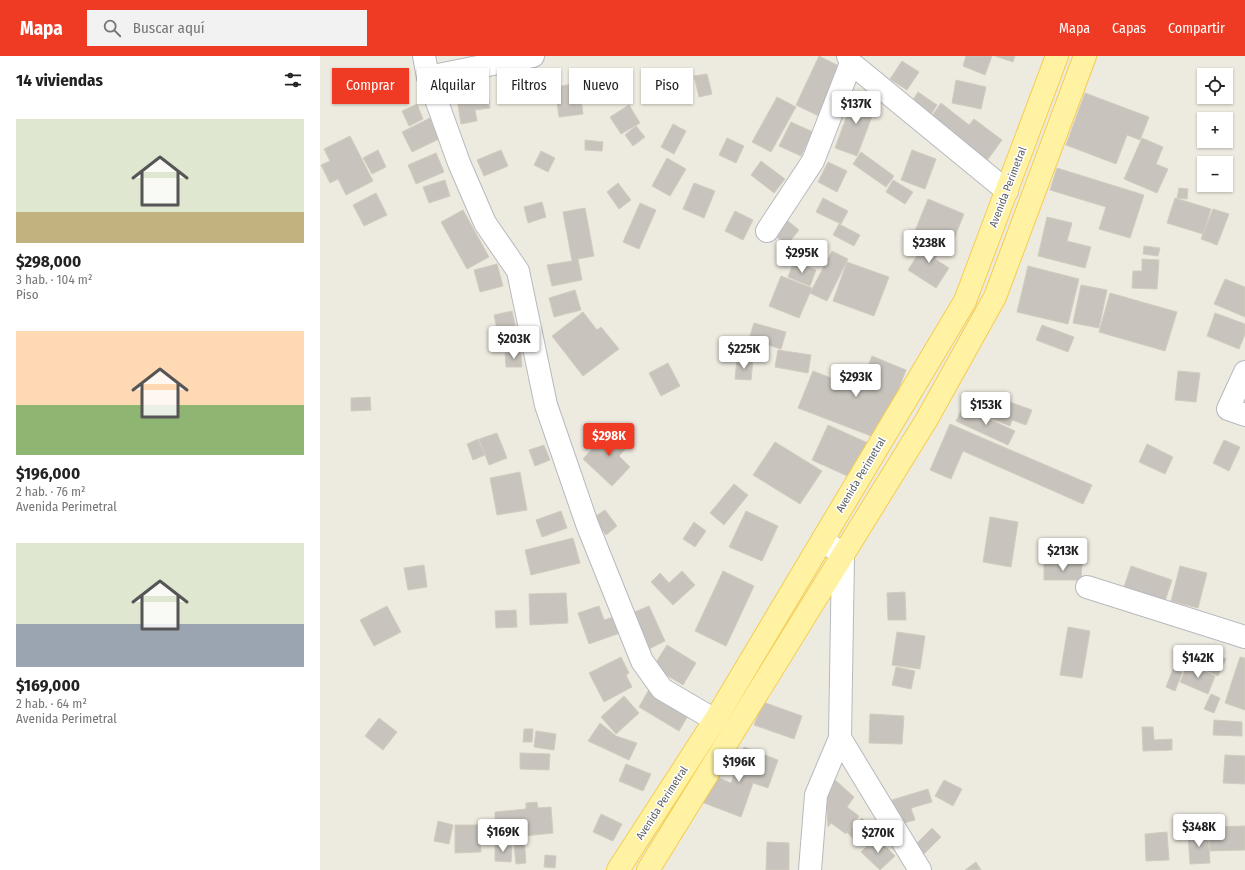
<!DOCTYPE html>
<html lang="es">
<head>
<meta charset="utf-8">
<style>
  :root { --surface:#fff; --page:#f2f2f2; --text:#222; --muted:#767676; --accent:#ef3b24 }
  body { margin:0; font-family:"Fira Sans Condensed",sans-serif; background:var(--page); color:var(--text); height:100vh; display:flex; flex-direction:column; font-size:15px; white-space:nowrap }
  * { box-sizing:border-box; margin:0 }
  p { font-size:13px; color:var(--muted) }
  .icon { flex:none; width:22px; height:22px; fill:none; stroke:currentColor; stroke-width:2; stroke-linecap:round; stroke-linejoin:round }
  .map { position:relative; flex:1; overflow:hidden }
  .panel { display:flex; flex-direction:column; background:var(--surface); width:320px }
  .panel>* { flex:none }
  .guide { position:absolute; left:12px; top:12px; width:380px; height:36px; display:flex; gap:8px }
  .controls { position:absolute; left:877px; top:12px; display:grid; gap:8px }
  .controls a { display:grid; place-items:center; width:36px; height:36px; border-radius:0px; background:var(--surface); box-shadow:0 1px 3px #0004; font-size:20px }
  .price { position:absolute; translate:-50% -34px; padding:0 9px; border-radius:4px; background:#fff; color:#222; font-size:13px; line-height:26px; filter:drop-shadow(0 1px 2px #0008) }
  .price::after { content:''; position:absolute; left:50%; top:24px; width:12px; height:9px; margin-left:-6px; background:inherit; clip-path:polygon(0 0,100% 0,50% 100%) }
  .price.current { background:var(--accent); color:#fff }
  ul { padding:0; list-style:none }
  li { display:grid; align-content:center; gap:8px; height:212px; padding:0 16px }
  li span { display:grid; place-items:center; height:124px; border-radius:0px; color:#555 }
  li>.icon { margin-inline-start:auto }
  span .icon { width:72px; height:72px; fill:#fffc; stroke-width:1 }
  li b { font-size:17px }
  h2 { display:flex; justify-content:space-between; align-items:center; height:48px; padding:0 16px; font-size:17px }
  .chip { padding:0 14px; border-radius:0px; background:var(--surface); box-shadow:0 1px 3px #0004; font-size:14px; line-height:36px }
  .chip.current { background:var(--accent); color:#fff }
  header { display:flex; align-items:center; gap:24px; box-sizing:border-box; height:56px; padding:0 20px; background:var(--accent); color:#fff }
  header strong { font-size:19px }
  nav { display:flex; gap:22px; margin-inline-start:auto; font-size:14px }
  .search { width:280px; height:36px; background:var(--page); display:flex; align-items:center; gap:10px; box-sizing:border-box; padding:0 14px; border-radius:0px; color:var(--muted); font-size:15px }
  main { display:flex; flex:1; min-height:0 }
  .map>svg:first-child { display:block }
  .building { fill:#c8c4bd; stroke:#d2ccbf }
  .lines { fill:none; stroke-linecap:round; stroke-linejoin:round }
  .minor-casing { stroke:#b6b9be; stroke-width:24 }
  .major-casing { stroke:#f6cd50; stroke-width:24 }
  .minor { stroke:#fff; stroke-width:22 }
  .major { stroke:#fff3a3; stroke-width:22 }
  .labels { text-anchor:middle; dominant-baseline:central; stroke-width:3; stroke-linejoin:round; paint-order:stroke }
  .street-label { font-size:11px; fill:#595d62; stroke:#fff }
</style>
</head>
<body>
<header>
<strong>Mapa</strong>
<div class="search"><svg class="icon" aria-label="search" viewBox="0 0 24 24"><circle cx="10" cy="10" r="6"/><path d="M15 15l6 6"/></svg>Buscar aquí</div>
<nav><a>Mapa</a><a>Capas</a><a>Compartir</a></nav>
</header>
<main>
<section class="panel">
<h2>14 viviendas<svg class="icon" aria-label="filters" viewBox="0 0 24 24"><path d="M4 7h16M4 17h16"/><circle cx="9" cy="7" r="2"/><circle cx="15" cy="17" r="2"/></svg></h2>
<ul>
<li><span style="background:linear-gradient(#dfe7d0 75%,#c2b280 0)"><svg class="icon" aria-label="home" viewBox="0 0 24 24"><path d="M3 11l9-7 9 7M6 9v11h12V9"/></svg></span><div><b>$298,000</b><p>3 hab. · 104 m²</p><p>Piso</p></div></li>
<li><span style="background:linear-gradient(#ffd9b3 60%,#8fb573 0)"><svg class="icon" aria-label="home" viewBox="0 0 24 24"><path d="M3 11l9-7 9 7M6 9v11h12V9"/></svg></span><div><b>$196,000</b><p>2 hab. · 76 m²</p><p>Avenida Perimetral</p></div></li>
<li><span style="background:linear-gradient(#dfe7d0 65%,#9aa5b1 0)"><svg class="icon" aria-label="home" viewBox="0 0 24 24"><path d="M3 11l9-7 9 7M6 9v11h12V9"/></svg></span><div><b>$169,000</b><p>2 hab. · 64 m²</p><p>Avenida Perimetral</p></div></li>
</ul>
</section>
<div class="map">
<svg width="925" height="814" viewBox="0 0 925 814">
  <rect width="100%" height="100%" fill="#edeae0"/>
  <g class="building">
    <path d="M499,0L523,12L499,60L476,49Z"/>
    <path d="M646,0H672L665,19L643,10Z"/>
    <path d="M675,0H695L693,6Z"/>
    <path d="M582,5L599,16L587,34L570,23Z"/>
    <path d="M387,18L392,38L379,41L374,20Z"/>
    <path d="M636,24L666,31L661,53L632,47Z"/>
    <path d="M166,26L170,52L155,54L157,65L141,68L135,30Z"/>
    <path d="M259,27L263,58L239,61L235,31Z"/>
    <path d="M598,36L617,49L610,60L591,47Z"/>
    <path d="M765,37L829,61L820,84L807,79L796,108L746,89Z"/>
    <path d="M535,38L557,47L537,100L515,92Z"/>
    <path d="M457,41L476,51L451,96L432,86Z"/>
    <path d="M621,47L649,69L654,63L682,84L666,106L609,64Z"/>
    <path d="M97,48L103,63L89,70L82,55Z"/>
    <path d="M309,49L320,67L301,78L290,61Z"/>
    <path d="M110,62L119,83L92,96L82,76Z"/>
    <path d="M471,66L493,76L481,100L459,90Z"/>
    <path d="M353,68L366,75L354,98L341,91Z"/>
    <path d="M316,70L325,81L313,90L305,79Z"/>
    <path d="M30,80L53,125L26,139L18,123L10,127L1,109L10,105L4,93Z"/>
    <path d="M407,82L424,90L416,107L399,99Z"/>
    <path d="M822,82L843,91L836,108L848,113L837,137L804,123Z"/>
    <path d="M265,84L283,86L282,95L265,94Z"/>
    <path d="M58,94L66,111L52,118L43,102Z"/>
    <path d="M181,94L188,110L164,120L157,104Z"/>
    <path d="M592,94L616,103L605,133L581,124Z"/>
    <path d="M221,95L235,102L228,116L214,109Z"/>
    <path d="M541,96L574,120L566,131L533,108Z"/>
    <path d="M116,97L124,116L96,128L88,109Z"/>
    <path d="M347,102L366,113L350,140L332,130Z"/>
    <path d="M441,105L465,123L454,137L431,119Z"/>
    <path d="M508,106L527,115L517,136L498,126Z"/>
    <path d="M737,112L824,139L810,182L779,173L786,151L730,134Z"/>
    <path d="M125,124L130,140L109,147L103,131Z"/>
    <path d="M573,124L593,136L585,148L566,136Z"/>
    <path d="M298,127L311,144L299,153L287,136Z"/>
    <path d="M374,127L395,135L384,162L363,153Z"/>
    <path d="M859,132L868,133L867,143L857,142Z"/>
    <path d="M56,137L67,159L44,170L33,149Z"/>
    <path d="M503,142L528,155L521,168L496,156Z"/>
    <path d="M855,142L891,153L883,178L847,167Z"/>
    <path d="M608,143L644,158L631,190L595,175Z"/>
    <path d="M222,146L226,161L208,167L204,151Z"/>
    <path d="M320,147L336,154L319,193L303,186Z"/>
    <path d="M265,152L274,200L258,203L262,224L232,230L227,209L252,205L243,156Z"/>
    <path d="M893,153L909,158L897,189L881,183Z"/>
    <path d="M143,154L169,201L147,213L121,166Z"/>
    <path d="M415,155L433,164L423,184L405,175Z"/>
    <path d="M463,161L479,174L467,189L451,176Z"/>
    <path d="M727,161L752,167L747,185L771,191L765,212L718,200Z"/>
    <path d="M519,168L540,179L534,190L513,179Z"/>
    <path d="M609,181L623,190L615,203L629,212L616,232L588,214Z"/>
    <path d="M824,190L840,192L838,200L823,198Z"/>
    <path d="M512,195L528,203L507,245L490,237Z"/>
    <path d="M822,203L839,204L837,233L812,232L813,215H822Z"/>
    <path d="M474,205L496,214L490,230L468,221Z"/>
    <path d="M527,206L569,221L554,260L513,245Z"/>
    <path d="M177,208L183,230L160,236L154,214Z"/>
    <path d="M708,210L759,223L748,268L697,256Z"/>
    <path d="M461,220L492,232L479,262L449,250Z"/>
    <path d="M905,223L925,231V261L894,248Z"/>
    <path d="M761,229L787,234L779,272L753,267Z"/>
    <path d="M255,234L261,254L234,261L229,242Z"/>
    <path d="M790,237L857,256L845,295L779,276Z"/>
    <path d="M192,255L197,278L179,282L174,259Z"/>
    <path d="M263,256L277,274L281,271L299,293L263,320L232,280Z"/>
    <path d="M895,257L925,268V278L919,293L887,280Z"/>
    <path d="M434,267L466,276L461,293L429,283Z"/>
    <path d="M722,269L754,281L748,296L716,284Z"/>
    <path d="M458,294L491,299L488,317L455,311Z"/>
    <path d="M201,296L202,311H186L185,297Z"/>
    <path d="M552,300L586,314L559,383L478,352L493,315L539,333Z"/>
    <path d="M417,303L433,304L431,324L415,323Z"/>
    <path d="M348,307L360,330L341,340L329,317Z"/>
    <path d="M858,315L880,317L876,346L855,344Z"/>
    <path d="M670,339L712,354L706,369L692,364L690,370L662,359Z"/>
    <path d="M50,341L51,354L31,355V342Z"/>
    <path d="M643,351L695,375L688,389L636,365Z"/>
    <path d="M630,368L772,429L763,448L643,395L631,423L610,414Z"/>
    <path d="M508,369L550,388L534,423L492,404Z"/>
    <path d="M291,372L309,389L299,400L310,411L292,430L263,403Z"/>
    <path d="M177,377L187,402L169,409L159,383Z"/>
    <path d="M158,383L165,399L153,404L147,388Z"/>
    <path d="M904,384L920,391L909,415L893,407Z"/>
    <path d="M455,386L502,415L480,448L433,419Z"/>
    <path d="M827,388L853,401L845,418L819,406Z"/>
    <path d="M224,389L230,404L215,410L209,394Z"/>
    <path d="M200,416L207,454L177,459L170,422Z"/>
    <path d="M414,428L428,439L404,469L390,457Z"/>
    <path d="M285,454L297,470L286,479L273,462Z"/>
    <path d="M241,455L247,472L222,481L216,464Z"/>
    <path d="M426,455L458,470L442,505L409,491Z"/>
    <path d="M670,461L698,466L691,511L663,506Z"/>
    <path d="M374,466L386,475L375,491L363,483Z"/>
    <path d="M253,482L260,507L211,519L205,494Z"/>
    <path d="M724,508H762L761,524H724Z"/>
    <path d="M104,509L107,531L88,534L84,512Z"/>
    <path d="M811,510L852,524L843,551L802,537Z"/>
    <path d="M860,510L887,517L878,552L851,545Z"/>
    <path d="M362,515L375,529L353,549L331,526L340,517L349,527Z"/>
    <path d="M403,515L434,530L406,590L375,575Z"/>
    <path d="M585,536L586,564H568L567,537Z"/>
    <path d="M246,537L248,567L210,569L209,538Z"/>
    <path d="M67,550L81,576L54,590L40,564Z"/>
    <path d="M279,550L284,564L294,561L300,577L269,588L258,557Z"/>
    <path d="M329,550L345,585L327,594L310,558Z"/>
    <path d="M196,554L197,571L176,572L175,555Z"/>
    <path d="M748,571L770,575L762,622L740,619Z"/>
    <path d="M577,576L605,580L600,613L572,609Z"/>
    <path d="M347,589L376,607L363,629L333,611Z"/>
    <path d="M877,589L906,603L898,620L869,606Z"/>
    <path d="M301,601L309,617L306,619L312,631L284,646L269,617Z"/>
    <path d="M920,601L925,602V654L905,647Z"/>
    <path d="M868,608L895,620L888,638L860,626Z"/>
    <path d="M576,611L595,615L591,633L572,629Z"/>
    <path d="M853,613L862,617L855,635L846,631Z"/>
    <path d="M331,630L372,653L359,675L319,651Z"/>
    <path d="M891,638L900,642L894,657L884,653Z"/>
    <path d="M304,640L319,657L296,678L281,661Z"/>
    <path d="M443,646L482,660L474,683L434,669Z"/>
    <path d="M550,658L584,660L582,688L549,687Z"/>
    <path d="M59,662L77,676L63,694L45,680Z"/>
    <path d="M894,664L922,666V680L893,679Z"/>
    <path d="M280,667L296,680L317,687L309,704L268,685Z"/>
    <path d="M822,671H833L834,684L852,683V694L823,695Z"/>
    <path d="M204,673H213L212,686H203Z"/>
    <path d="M216,675L236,678L234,694L214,691Z"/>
    <path d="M424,691L458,704L448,732L433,727L421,761L379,745L389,718L411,727Z"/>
    <path d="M200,697L230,698L229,714L200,713Z"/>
    <path d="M905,699L925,700V728L903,727Z"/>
    <path d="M306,708L331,718L323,735L299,725Z"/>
    <path d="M513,722L534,741L527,751L539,760L526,778L511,767L508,771L506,740Z"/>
    <path d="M624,724L642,733L633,750L615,740Z"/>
    <path d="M608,733L612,746L591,752L595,764L580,768L572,744Z"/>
    <path d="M217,746L218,752L231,751L233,777L204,780L206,807L196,808L193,778L163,780L162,767L175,766V756L206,753V747Z"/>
    <path d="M281,758L302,768L293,785L273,776Z"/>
    <path d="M542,762L551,771L535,785L527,776Z"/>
    <path d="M118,765L133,769L129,788L114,785Z"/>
    <path d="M135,769H160L161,796L135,797Z"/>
    <path d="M925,770V794L890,795L889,771Z"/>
    <path d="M612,772L621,781L604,798L595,789Z"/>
    <path d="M847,776L849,804L826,805L825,778Z"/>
    <path d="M888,777L890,807L870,808L868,778Z"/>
    <path d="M556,781L575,800L560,814L541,796Z"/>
    <path d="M447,786L469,787V814H446Z"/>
    <path d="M175,789L192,790L191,806L175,805Z"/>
    <path d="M225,799L236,800L235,812L224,811Z"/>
    <path d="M656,806L661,814H645Z"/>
  </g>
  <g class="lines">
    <g class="minor-casing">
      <g id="minor">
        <path d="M104,0L108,21L139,107L165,167L198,215L226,349L267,468L322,605L342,633L395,664"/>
        <path d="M528,0L531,7L687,135"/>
        <path d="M108,21L213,0"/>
        <path d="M447,175L493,105L531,7"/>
        <path d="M925,316L908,353L925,359"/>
        <path d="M503,483L523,500L520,682L600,814"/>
        <path d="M767,531L925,581"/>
        <path d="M490,814L496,739L520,682"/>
      </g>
    </g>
    <g class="major-casing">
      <g id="major">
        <path d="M298,814L395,664L645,245L737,0"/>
        <path d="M328,814L607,363L675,241L765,0"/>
      </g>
    </g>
    <use href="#minor" class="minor"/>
    <use href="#major" class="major"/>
  </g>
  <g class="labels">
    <g class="street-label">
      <text transform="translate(688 131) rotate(-69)">Avenida Perimetral</text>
      <text transform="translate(541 419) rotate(-59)">Avenida Perimetral</text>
      <text transform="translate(342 747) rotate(-57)">Avenida Perimetral</text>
    </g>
  </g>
</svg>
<div class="controls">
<a><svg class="icon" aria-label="locate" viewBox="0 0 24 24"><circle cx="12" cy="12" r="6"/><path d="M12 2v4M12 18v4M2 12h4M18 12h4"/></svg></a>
<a>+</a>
<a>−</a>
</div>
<b class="price" style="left:536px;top:69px">$137K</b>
<b class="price" style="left:609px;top:208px">$238K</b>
<b class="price" style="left:482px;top:218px">$295K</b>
<b class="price" style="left:194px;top:304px">$203K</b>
<b class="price" style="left:424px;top:314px">$225K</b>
<b class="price" style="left:536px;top:342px">$293K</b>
<b class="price" style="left:666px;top:370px">$153K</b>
<b class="price current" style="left:289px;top:401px">$298K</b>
<b class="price" style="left:743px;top:516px">$213K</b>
<b class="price" style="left:878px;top:623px">$142K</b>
<b class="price" style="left:419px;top:727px">$196K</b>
<b class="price" style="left:879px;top:792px">$348K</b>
<b class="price" style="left:183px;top:797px">$169K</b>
<b class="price" style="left:558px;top:798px">$270K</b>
<div class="guide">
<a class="chip current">Comprar</a>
<a class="chip">Alquilar</a>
<a class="chip">Filtros</a>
<a class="chip">Nuevo</a>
<a class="chip">Piso</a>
</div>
</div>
</main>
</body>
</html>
